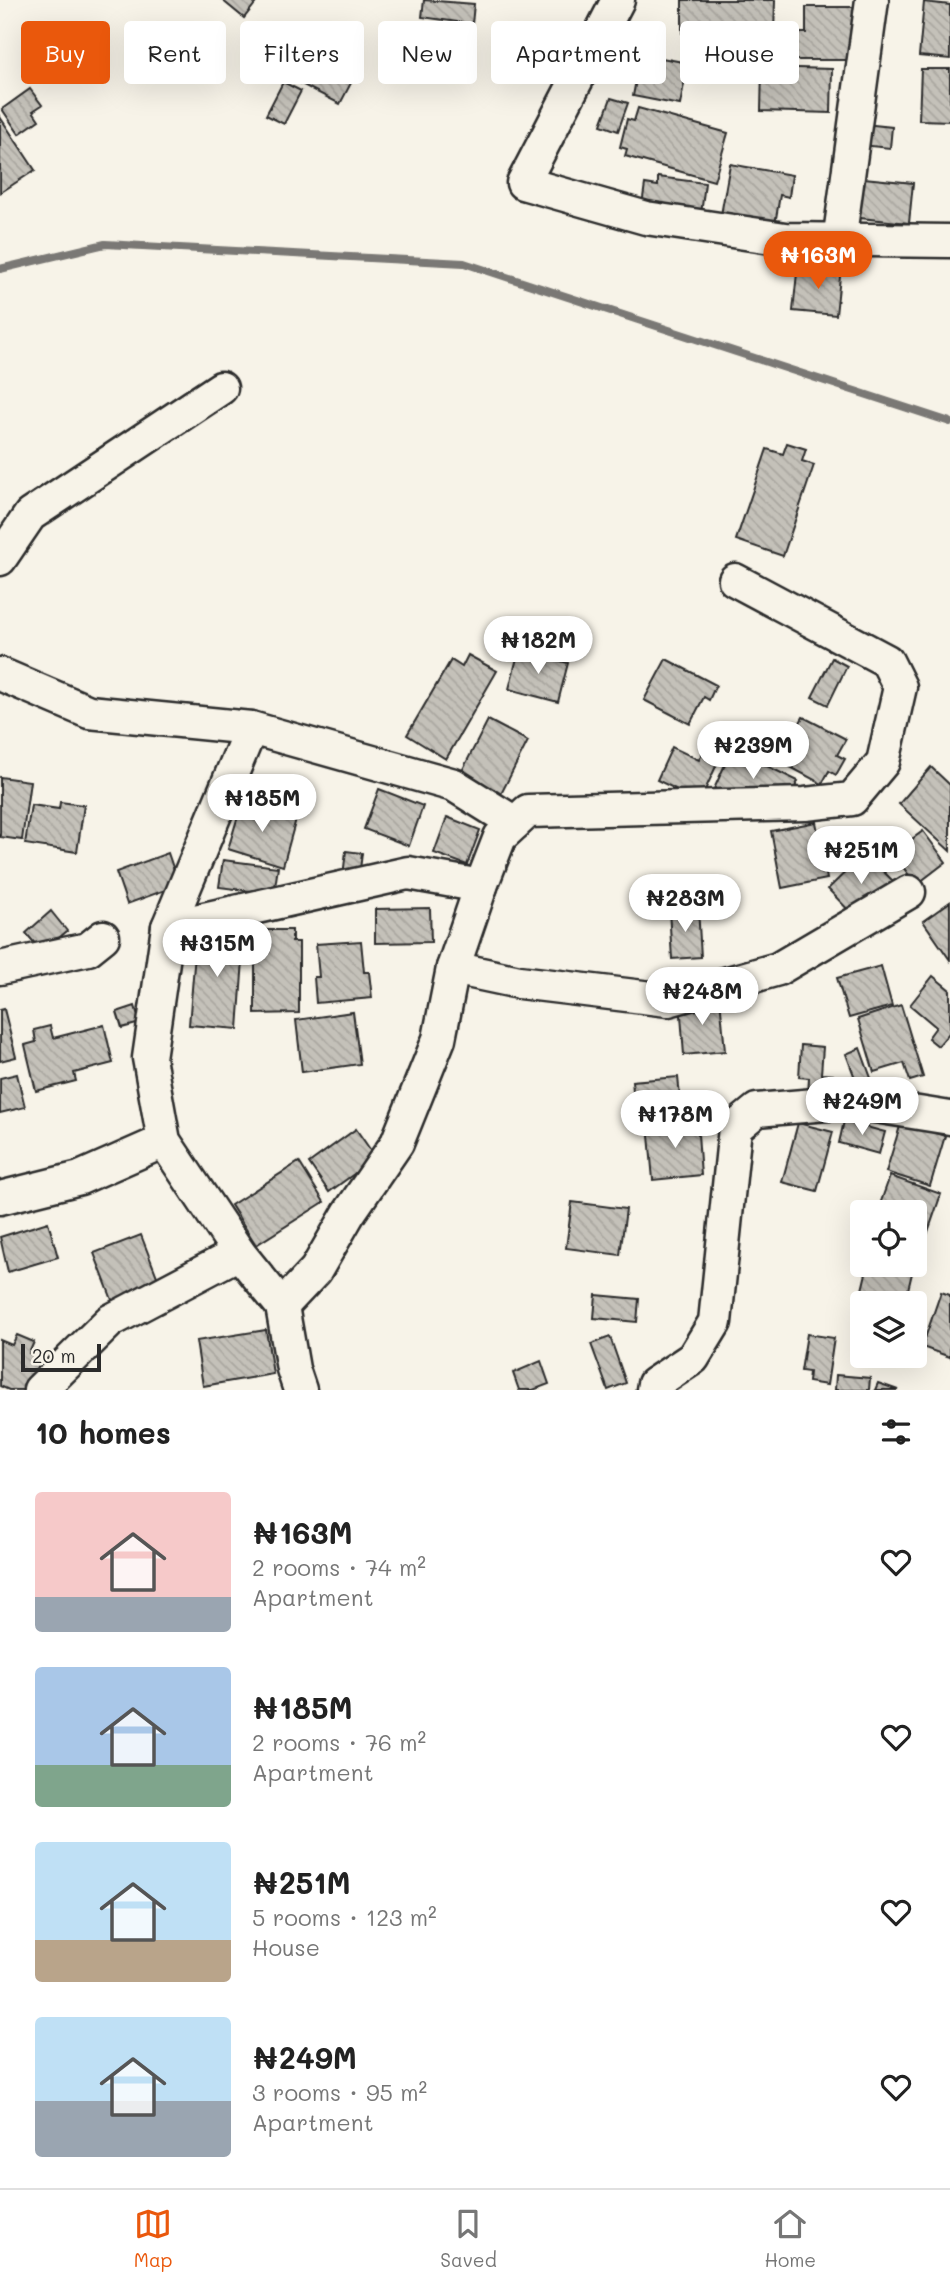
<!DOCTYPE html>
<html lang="en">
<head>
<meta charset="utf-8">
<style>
  :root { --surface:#fff; --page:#f6f6f6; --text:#222; --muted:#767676; --line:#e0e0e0; --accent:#ea580c }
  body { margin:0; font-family:Mali,sans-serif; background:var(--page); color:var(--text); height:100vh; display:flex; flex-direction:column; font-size:26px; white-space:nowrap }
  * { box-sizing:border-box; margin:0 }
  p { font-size:23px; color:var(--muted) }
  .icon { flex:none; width:38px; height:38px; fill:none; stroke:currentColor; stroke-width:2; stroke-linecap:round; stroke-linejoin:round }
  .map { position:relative; height:1390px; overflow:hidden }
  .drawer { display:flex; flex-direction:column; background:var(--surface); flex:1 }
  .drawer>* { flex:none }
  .banner { position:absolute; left:21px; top:21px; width:908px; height:63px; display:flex; gap:14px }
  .fabs { position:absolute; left:850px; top:1200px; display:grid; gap:14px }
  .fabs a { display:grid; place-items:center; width:77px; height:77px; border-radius:7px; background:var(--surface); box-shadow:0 7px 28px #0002; font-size:35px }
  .scale { position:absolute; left:21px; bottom:18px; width:80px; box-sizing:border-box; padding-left:7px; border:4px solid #2b2b2b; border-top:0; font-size:19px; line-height:24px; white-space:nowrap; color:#2b2b2b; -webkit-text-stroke:5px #f7f3e8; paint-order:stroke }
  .price { position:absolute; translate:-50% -60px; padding:0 16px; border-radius:24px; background:#fff; color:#222; font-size:23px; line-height:46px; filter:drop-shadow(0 2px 4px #0008) }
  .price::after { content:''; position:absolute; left:50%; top:42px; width:21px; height:16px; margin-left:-10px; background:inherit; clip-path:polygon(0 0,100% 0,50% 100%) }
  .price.selected { background:var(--accent); color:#fff }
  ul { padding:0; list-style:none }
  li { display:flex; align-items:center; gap:21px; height:175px; padding:0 35px }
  li span { display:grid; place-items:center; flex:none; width:196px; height:140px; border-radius:7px; color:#555 }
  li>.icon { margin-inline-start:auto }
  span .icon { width:84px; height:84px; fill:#fffc; stroke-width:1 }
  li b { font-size:30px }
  h2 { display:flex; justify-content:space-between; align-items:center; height:84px; padding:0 35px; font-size:30px }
  .tag { padding:0 24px; border-radius:7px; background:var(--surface); box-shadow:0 7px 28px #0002; font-size:24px; line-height:63px }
  .tag.selected { background:var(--accent); color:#fff }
  .menu { display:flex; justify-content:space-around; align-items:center; height:98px; border-top:2px solid var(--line); background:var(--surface); font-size:19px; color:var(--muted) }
  .menu a { display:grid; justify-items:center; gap:4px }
  .menu .selected { color:var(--accent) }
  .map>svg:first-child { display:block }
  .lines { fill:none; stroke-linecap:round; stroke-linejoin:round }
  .stream { stroke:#7a7874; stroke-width:8 }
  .building { fill:url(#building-back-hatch); stroke:#2b2b2b; stroke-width:2 }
  .minor-casing { stroke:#2b2b2b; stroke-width:37 }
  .minor { stroke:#f7f3e8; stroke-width:32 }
</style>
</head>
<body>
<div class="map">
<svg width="950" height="1390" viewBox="0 0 950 1390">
  <defs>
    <pattern id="building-back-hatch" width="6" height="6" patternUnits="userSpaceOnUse" patternTransform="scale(1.75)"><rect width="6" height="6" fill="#c4c1b9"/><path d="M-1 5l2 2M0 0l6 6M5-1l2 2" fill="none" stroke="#a9a69f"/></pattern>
  </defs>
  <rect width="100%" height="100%" fill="#f7f3e8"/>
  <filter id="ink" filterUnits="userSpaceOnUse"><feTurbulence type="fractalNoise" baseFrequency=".0143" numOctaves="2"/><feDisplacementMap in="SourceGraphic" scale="14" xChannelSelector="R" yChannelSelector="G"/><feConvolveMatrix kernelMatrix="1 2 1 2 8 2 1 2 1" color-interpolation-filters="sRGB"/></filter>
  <g filter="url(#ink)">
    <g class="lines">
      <path class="stream" d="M0,269L105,244L464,263L950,422"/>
    </g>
    <g class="building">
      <path d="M222,0H258L244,18Z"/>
      <path d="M424,0L474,4L472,24L422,17Z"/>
      <path d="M682,0H775L774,35H747L746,47H733V34L682,33Z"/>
      <path d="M924,2L950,5V59L919,56Z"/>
      <path d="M806,7H859V60H784L785,33H806Z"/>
      <path d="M301,33L361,64L340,104L280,73Z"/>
      <path d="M641,54L688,63L680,105L633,96Z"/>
      <path d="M762,67L832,69L831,113L761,111Z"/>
      <path d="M921,69H950V121L919,120Z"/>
      <path d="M283,82L301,91L284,124L266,115Z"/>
      <path d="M30,89L42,105L33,111L39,120L19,134L2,109Z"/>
      <path d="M611,98L628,103L618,131L601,125Z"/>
      <path d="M638,108L728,133L714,181L625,156L627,149L620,147L627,119L634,121Z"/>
      <path d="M0,117L35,170L0,193Z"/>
      <path d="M864,124L892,127L890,148L861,145Z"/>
      <path d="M730,164L792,175L789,197L780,195L775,224L721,215Z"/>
      <path d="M658,177L705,183L700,222L642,205L645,184L658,186Z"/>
      <path d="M864,178L913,183L909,223L860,218Z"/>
      <path d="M816,264L841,267L836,315L793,311L797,273L815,275Z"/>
      <path d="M787,443L806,449L802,461L814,465L783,556L736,540L767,449L783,454Z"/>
      <path d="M519,650L568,663L558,702L509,689Z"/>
      <path d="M468,655L497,671L446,759L407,735L451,660L462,667Z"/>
      <path d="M832,658L847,666L828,705L812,697Z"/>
      <path d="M666,659L716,685L709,700L704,697L690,724L644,700Z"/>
      <path d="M803,717L846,739L837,755L845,759L836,775L829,771L822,784L779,761Z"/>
      <path d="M488,720L528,741L500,796L460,775Z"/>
      <path d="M708,741L724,749L700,801L657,780L672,747L699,760Z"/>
      <path d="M732,749L798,781L790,798L744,803L714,789Z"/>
      <path d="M931,767L950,785V851L899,804Z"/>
      <path d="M0,777L30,781L22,840L0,837Z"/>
      <path d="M379,789L423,806L409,846L364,829Z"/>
      <path d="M60,802L84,805L77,852L25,844L31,805L59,809Z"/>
      <path d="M242,803L296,819L283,866L228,849Z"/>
      <path d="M447,817L480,830L467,865L434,853Z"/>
      <path d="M816,822L827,879L782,888L771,831Z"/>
      <path d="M923,831L946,862L916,885L893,853Z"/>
      <path d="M346,851L362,853L359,878L343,876Z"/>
      <path d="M168,853L179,885L127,904L116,872Z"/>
      <path d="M865,853L894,882L857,919L828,889Z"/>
      <path d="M223,860L278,867L274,894L219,887Z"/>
      <path d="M950,902V960L923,921Z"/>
      <path d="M430,908L431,942L375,943V909Z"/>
      <path d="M698,908L701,957L672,959L669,910Z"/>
      <path d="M51,911L67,931L42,952L26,933Z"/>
      <path d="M197,929L245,932L238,1029L189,1025Z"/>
      <path d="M263,930H292V942H299V1013L255,1014V942H263Z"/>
      <path d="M361,941L364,972H369L372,998L316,1003L314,977H319L316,944Z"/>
      <path d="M881,966L892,1006L849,1018L837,978Z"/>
      <path d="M933,976L950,990V1032L938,1046L928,1038L936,1027L910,1005Z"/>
      <path d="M720,998L725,1051L684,1055L680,1002Z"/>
      <path d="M901,1005L923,1077L910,1081L904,1063L874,1072L858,1019Z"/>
      <path d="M135,1006L140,1023L122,1028L117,1012Z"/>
      <path d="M4,1009L16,1057L0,1061V1010Z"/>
      <path d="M353,1012L360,1064L302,1072L296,1020Z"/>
      <path d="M104,1025L113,1063L74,1073L76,1081L36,1091L25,1045L36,1042L34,1030L50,1026L53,1038Z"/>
      <path d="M801,1045L823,1047L821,1074L833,1075L831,1097L808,1095L809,1078L799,1077Z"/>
      <path d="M860,1048L875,1089L861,1094L846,1054Z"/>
      <path d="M17,1074L25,1107L0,1113V1078Z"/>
      <path d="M678,1077L681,1106L635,1110L632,1081Z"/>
      <path d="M697,1120L701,1175L653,1180L648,1124Z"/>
      <path d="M844,1121L885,1132L879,1154L839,1143Z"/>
      <path d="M798,1123L833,1132L817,1191L782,1182Z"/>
      <path d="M901,1123L945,1136L930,1186L886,1172Z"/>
      <path d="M356,1129L376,1158L329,1192L309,1163Z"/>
      <path d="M299,1162L324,1202L256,1245L231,1205Z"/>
      <path d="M890,1176L941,1194L921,1252L915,1250V1213H877Z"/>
      <path d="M572,1202L626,1209L620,1255L566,1248Z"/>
      <path d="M48,1222L58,1257L8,1272L0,1237Z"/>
      <path d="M141,1235L161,1287L114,1305L94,1253Z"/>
      <path d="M868,1265H914L905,1302L862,1290Z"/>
      <path d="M941,1292L950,1295V1357L922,1347Z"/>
      <path d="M596,1295L639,1299L637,1322L594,1318Z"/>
      <path d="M266,1330L273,1374L203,1386L196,1341Z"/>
      <path d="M807,1334L834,1338L827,1385L808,1382L809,1372L801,1371Z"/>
      <path d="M17,1335L34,1342L29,1353L42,1359L28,1390H9L0,1386V1340L12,1345Z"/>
      <path d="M610,1337L626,1383L608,1390L591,1344Z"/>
      <path d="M541,1361L549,1384L533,1390H519L513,1373Z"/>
      <path d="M836,1375L870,1378L869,1390H835Z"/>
      <path d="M878,1383L898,1390H875Z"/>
    </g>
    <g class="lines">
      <g class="minor-casing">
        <g id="minor">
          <path d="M618,0L523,183L646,218L785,239L950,241"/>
          <path d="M839,242L872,0"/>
          <path d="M0,559L30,515L221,388"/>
          <path d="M0,674L89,712L251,728L454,785L515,823"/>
          <path d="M251,728L168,927L149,1058L164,1141L239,1253L282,1306L293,1369L300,1390"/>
          <path d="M168,927L408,873L481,886"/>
          <path d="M0,968L88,949L103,937"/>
          <path d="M453,968L519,982L668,1000L778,969L909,892"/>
          <path d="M0,1198L80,1178L164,1141"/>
          <path d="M282,1306L316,1270L349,1213L397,1143L439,1039L453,968L481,886L500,837L528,811L805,804L852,799L883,762L900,687L887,661L735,580"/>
          <path d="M40,1390L110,1321L239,1253"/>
          <path d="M653,1390L654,1384L693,1358L715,1322L735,1128L757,1110L850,1102L950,1118"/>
        </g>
      </g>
      <use href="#minor" class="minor"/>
    </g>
  </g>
</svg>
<div class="fabs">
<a><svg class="icon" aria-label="locate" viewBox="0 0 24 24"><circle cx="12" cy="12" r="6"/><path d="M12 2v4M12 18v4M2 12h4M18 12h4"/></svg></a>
<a><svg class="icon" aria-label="layers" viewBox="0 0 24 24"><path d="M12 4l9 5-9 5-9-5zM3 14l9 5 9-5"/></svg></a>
</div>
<div class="scale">20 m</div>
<b class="price selected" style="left:818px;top:291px">₦163M</b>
<b class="price" style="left:538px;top:676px">₦182M</b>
<b class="price" style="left:753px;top:781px">₦239M</b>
<b class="price" style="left:262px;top:834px">₦185M</b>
<b class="price" style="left:861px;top:886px">₦251M</b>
<b class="price" style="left:685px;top:934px">₦283M</b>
<b class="price" style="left:217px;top:979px">₦315M</b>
<b class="price" style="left:702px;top:1027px">₦248M</b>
<b class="price" style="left:862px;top:1137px">₦249M</b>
<b class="price" style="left:675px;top:1150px">₦178M</b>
<div class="banner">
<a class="tag selected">Buy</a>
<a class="tag">Rent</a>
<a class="tag">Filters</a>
<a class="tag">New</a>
<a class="tag">Apartment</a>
<a class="tag">House</a>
</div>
</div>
<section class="drawer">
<h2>10 homes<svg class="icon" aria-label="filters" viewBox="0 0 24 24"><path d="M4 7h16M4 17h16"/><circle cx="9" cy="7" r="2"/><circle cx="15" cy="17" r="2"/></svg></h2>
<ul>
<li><span style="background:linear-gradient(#f6c9c9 75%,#9aa5b1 0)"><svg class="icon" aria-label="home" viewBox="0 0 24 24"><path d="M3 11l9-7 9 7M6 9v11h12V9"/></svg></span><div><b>₦163M</b><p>2 rooms · 74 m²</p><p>Apartment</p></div><svg class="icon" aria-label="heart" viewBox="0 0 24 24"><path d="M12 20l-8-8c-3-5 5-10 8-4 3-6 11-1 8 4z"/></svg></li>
<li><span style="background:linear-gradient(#a9c7e8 70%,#7fa58c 0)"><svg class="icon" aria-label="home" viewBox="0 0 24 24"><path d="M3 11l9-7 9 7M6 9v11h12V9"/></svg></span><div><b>₦185M</b><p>2 rooms · 76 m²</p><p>Apartment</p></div><svg class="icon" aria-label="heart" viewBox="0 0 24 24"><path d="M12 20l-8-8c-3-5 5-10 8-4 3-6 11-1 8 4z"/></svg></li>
<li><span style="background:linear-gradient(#bfe0f5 70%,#b9a48a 0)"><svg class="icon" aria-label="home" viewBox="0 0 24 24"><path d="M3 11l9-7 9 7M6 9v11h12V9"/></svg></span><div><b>₦251M</b><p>5 rooms · 123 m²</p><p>House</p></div><svg class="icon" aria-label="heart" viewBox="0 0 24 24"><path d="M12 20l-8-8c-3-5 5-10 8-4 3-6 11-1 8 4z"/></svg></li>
<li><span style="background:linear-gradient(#bfe0f5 60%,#9aa5b1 0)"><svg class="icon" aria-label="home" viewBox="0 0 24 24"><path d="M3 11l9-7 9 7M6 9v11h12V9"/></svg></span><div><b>₦249M</b><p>3 rooms · 95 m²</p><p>Apartment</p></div><svg class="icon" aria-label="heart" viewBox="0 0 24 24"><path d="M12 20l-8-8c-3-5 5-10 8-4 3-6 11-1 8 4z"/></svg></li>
</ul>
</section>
<nav class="menu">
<a class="selected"><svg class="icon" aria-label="map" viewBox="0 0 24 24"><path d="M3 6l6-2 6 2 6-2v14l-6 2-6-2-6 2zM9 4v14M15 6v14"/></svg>Map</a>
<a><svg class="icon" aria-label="saved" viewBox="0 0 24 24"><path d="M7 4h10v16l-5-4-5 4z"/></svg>Saved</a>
<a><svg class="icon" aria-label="home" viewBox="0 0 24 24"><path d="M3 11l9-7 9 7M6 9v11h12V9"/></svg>Home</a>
</nav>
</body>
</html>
